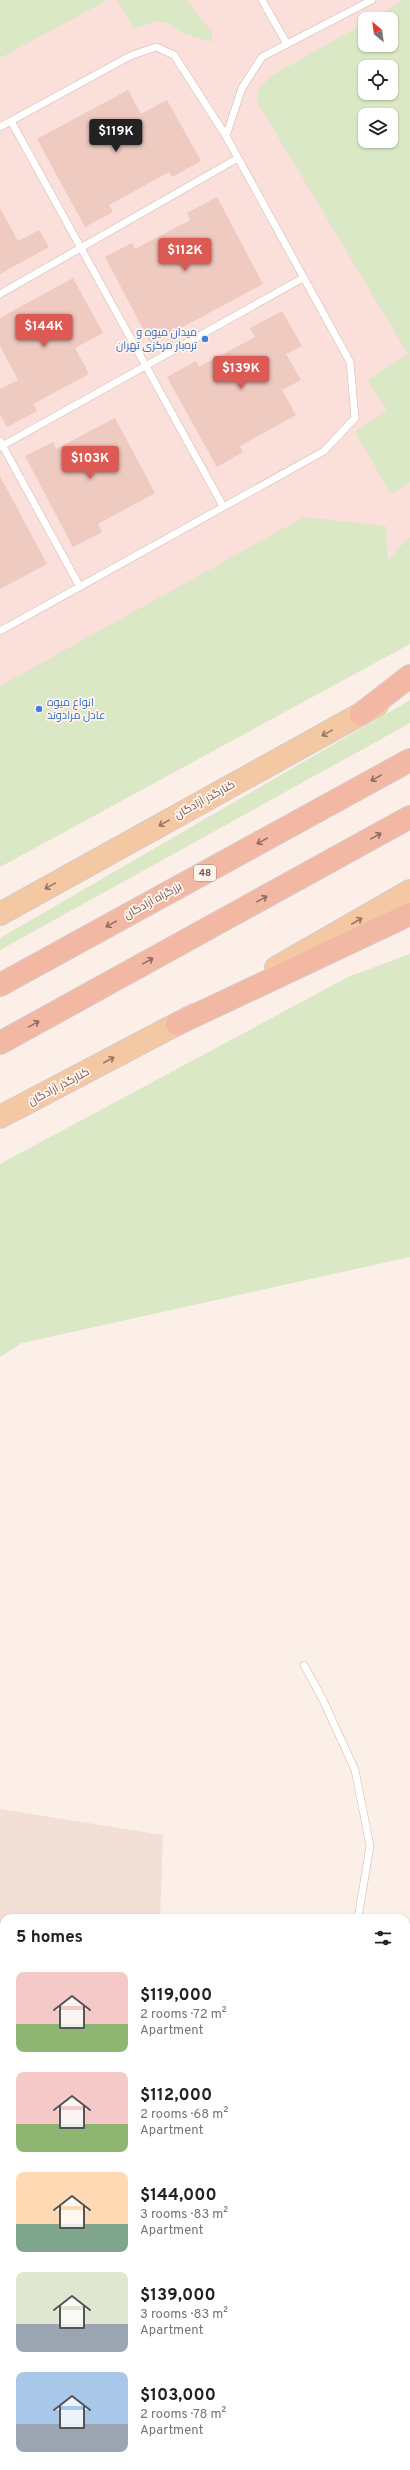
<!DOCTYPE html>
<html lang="en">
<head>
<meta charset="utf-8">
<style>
  :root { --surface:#fff; --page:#f6f6f6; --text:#202124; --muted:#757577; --accent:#dc5954 }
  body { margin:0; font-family:Overpass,Cairo,sans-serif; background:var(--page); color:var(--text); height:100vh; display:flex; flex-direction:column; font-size:15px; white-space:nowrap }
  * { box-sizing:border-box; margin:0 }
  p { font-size:13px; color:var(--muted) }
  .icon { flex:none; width:22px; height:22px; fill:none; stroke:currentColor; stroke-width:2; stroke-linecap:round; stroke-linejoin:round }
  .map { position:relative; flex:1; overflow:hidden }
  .side { position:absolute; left:0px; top:1914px; width:410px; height:556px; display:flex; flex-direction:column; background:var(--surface); border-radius:12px 12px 0 0; box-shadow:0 1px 3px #0004 }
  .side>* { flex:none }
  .needle { width:26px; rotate:331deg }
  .controls { position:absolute; left:358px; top:12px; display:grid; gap:8px }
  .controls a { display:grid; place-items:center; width:40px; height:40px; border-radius:8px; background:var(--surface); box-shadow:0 1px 3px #0004; font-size:20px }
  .price { position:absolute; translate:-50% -34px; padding:0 9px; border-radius:4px; background:var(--accent); color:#fff; font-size:13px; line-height:26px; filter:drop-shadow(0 1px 2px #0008) }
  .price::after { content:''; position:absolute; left:50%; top:24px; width:12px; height:9px; margin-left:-6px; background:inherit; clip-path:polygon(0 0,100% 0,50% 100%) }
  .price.on { background:#222; color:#fff }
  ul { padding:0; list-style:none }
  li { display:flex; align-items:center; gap:12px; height:100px; padding:0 16px }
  li span { display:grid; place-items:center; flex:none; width:112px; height:80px; border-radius:8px; color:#555 }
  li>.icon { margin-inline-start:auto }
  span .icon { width:48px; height:48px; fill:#fffc; stroke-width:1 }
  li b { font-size:17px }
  h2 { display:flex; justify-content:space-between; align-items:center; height:48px; padding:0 16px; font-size:17px }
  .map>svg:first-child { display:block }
  .residential { fill:#f2e0d6 }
  .commercial { fill:#fadfdb; fill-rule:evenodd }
  .green { fill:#dae8c6; fill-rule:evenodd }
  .building { fill:#eecac0 }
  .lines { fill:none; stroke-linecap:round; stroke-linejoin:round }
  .service-casing { stroke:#ceb8b1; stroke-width:8 }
  .minor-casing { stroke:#ceb8b1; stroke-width:16 }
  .tertiary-casing { stroke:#ceb8b1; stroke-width:20 }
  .primary-casing { stroke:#d5cbca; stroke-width:24 }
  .trunk-casing { stroke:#d5cbca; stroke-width:24 }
  .service { stroke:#fff; stroke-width:7 }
  .minor { stroke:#fff; stroke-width:15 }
  .tertiary { stroke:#fff; stroke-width:19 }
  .primary { stroke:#f5c8a4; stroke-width:22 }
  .trunk { stroke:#f3b8a3; stroke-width:22 }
  .oneway { stroke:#9a7667 }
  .oneway2 { stroke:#936c62 }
  .shop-dot { fill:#3f7fe0; stroke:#fef4ed; stroke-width:1.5 }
  .labels { text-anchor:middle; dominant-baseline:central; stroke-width:3.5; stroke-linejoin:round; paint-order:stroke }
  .shield { fill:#fef4ed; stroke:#9d837d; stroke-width:1 }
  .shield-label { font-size:10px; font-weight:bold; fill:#73534d }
  .shop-label { font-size:11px; fill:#366cbe; stroke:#fef4ed; text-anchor:end }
  .street-label { font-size:11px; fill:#73534d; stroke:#fef4ed }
</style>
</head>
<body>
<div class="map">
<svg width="410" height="2470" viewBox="0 0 410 2470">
  <rect width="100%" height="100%" fill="#fbefe7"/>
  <path class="residential" d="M0,1809L163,1835L160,1918H4V2466H406V2321L410,2324V2470H0Z"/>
  <path class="commercial" d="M0,0H410V536L388,560L0,753ZM365,19H391V45H365ZM365,67H391V93H365ZM365,115H391V141H365Z"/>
  <g class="green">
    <path d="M0,0H108L0,58Z"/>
    <path d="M117,0H186L212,32V42L182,33L170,24L157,21L134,29Z"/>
    <path d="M404,0H410V482L391,494L355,432L387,411L368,380L408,354L256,100L260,87L273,75L365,23V45H391V19H371ZM365,67H391V93H365ZM365,115H391V141H365Z"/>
    <path d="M304,517L386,526L388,560L410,536V644L0,867V686Z"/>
    <path d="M410,700V723L0,950V938Z"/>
    <path d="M410,954V1257L22,1343L0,1357V1164L348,977Z"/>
  </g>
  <g class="building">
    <path d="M128,90L141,114L167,100L201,161L172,177L169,172L109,205L113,212L85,227L37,139Z"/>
    <path d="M217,197L263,284L151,344L105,257L132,243L135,249L190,220L187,213Z"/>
    <path d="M0,208L18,241L39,230L49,247L0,274Z"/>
    <path d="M73,278L103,333L75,348L89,374L33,404L37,411L7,427L0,414V389L18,380L0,346V318Z"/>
    <path d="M282,311L302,346L286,354L301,380L282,390L296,415L240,446L243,452L217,467L167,377L196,361L199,367L255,337L250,328Z"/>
    <path d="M115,418L155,493L98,524L102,532L73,547L25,456L53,442L56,449Z"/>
    <path d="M0,476L47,564L0,589Z"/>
  </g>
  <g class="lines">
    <g class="service-casing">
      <g id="service">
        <path d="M262,0L287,44"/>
        <path d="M11,121L223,506"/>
        <path d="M0,127L130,56L156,47L174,55L226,136L350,362L355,418L324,451L0,631"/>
        <path d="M226,136L242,88L262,57L372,0"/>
        <path d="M0,294L238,158"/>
        <path d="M0,441L80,587"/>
        <path d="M0,447L303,278"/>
        <path d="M304,1665L323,1700L355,1770L370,1846L358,1918"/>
      </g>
    </g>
    <g class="minor-casing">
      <g id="minor">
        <path d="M406,2110L410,2108"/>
        <path d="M0,2220L4,2202"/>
        <path d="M406,2253L410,2279"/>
        <path d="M122,2470L123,2466"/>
      </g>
    </g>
    <g class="tertiary-casing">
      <g id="tertiary">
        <path d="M0,2024L4,2025"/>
        <path d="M286,2470L287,2466"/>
      </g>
    </g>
    <g class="primary-casing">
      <g id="primary">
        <path d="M0,914L377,705"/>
        <path d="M276,968L410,891"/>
        <path d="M0,1117L194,1015"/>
      </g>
    </g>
    <g class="trunk-casing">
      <g id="trunk">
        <path d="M361,714L410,676"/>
        <path d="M0,985L410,760"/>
        <path d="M177,1024L410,914"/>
        <path d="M0,1043L410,817"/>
      </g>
    </g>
    <use href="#service" class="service"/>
    <use href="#minor" class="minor"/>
    <use href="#tertiary" class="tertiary"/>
    <use href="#primary" class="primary"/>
    <use href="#trunk" class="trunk"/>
  </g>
  <defs><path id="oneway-shaft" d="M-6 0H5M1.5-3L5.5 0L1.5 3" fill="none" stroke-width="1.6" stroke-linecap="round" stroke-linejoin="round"/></defs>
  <g class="oneway">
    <use href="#oneway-shaft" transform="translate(327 733) rotate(151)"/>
    <use href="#oneway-shaft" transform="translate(164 823) rotate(151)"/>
    <use href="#oneway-shaft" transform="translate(50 886) rotate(151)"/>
    <use href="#oneway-shaft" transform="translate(357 921) rotate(-30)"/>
    <use href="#oneway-shaft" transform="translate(109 1060) rotate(-28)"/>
  </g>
  <g class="oneway2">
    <use href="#oneway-shaft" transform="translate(376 778) rotate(151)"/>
    <use href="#oneway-shaft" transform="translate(376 836) rotate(-29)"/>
    <use href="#oneway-shaft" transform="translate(262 841) rotate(151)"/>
    <use href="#oneway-shaft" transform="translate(262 899) rotate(-29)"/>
    <use href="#oneway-shaft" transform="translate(111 924) rotate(151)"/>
    <use href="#oneway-shaft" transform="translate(148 961) rotate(-29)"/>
    <use href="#oneway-shaft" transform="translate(34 1024) rotate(-29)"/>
  </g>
  <g class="shop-dot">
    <circle cx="205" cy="339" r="4"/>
    <circle cx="39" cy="709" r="4"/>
  </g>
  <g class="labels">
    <rect class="shield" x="194" y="865" width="22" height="16" rx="3"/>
    <g class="shield-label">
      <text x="205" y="873">48</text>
    </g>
    <g class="shop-label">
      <text x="197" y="333">میدان میوه و<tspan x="197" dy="13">تره‌بار مرکزی تهران</tspan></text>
      <text x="47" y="703" text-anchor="start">انواع میوه<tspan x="47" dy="13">عادل مرادوند</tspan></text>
    </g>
    <g class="street-label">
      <text transform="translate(205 800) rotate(-29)">کنارگذر آزادگان</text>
      <text transform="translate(153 901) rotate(-29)">بزرگراه آزادگان</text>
      <text transform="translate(59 1087) rotate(-28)">کنارگذر آزادگان</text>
    </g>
  </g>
</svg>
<div class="controls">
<a><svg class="needle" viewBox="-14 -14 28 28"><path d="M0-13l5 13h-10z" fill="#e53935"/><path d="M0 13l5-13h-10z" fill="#757577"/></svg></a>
<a><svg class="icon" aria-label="locate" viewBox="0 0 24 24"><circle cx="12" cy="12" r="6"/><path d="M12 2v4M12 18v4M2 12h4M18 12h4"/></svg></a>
<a><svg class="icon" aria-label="layers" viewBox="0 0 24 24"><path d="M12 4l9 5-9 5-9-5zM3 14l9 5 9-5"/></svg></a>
</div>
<b class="price on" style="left:116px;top:153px">$119K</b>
<b class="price" style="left:185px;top:272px">$112K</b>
<b class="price" style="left:44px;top:348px">$144K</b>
<b class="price" style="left:241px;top:390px">$139K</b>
<b class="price" style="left:90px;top:480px">$103K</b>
<section class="side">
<h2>5 homes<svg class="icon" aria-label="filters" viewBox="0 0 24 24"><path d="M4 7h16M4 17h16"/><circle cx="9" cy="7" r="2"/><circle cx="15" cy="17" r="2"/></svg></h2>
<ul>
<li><span style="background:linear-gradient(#f6c9c9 65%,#8fb573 0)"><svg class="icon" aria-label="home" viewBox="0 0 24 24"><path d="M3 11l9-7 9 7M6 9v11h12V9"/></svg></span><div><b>$119,000</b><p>2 rooms · 72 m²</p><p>Apartment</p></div></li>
<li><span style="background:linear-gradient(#f6c9c9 65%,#8fb573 0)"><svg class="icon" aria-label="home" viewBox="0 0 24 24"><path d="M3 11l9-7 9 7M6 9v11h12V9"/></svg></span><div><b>$112,000</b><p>2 rooms · 68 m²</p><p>Apartment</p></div></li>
<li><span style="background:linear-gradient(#ffd9b3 65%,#7fa58c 0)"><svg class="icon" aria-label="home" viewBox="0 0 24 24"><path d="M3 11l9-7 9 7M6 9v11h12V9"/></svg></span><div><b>$144,000</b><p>3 rooms · 83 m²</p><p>Apartment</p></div></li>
<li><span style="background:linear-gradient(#dfe7d0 65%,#9aa5b1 0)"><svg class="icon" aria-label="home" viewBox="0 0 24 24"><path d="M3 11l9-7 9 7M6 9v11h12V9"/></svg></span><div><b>$139,000</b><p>3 rooms · 83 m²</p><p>Apartment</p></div></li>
<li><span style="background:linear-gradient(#a9c7e8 65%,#9aa5b1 0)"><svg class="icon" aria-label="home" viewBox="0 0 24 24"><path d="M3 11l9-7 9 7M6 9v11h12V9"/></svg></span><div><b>$103,000</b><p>2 rooms · 78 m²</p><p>Apartment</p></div></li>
</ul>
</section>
</div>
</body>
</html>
